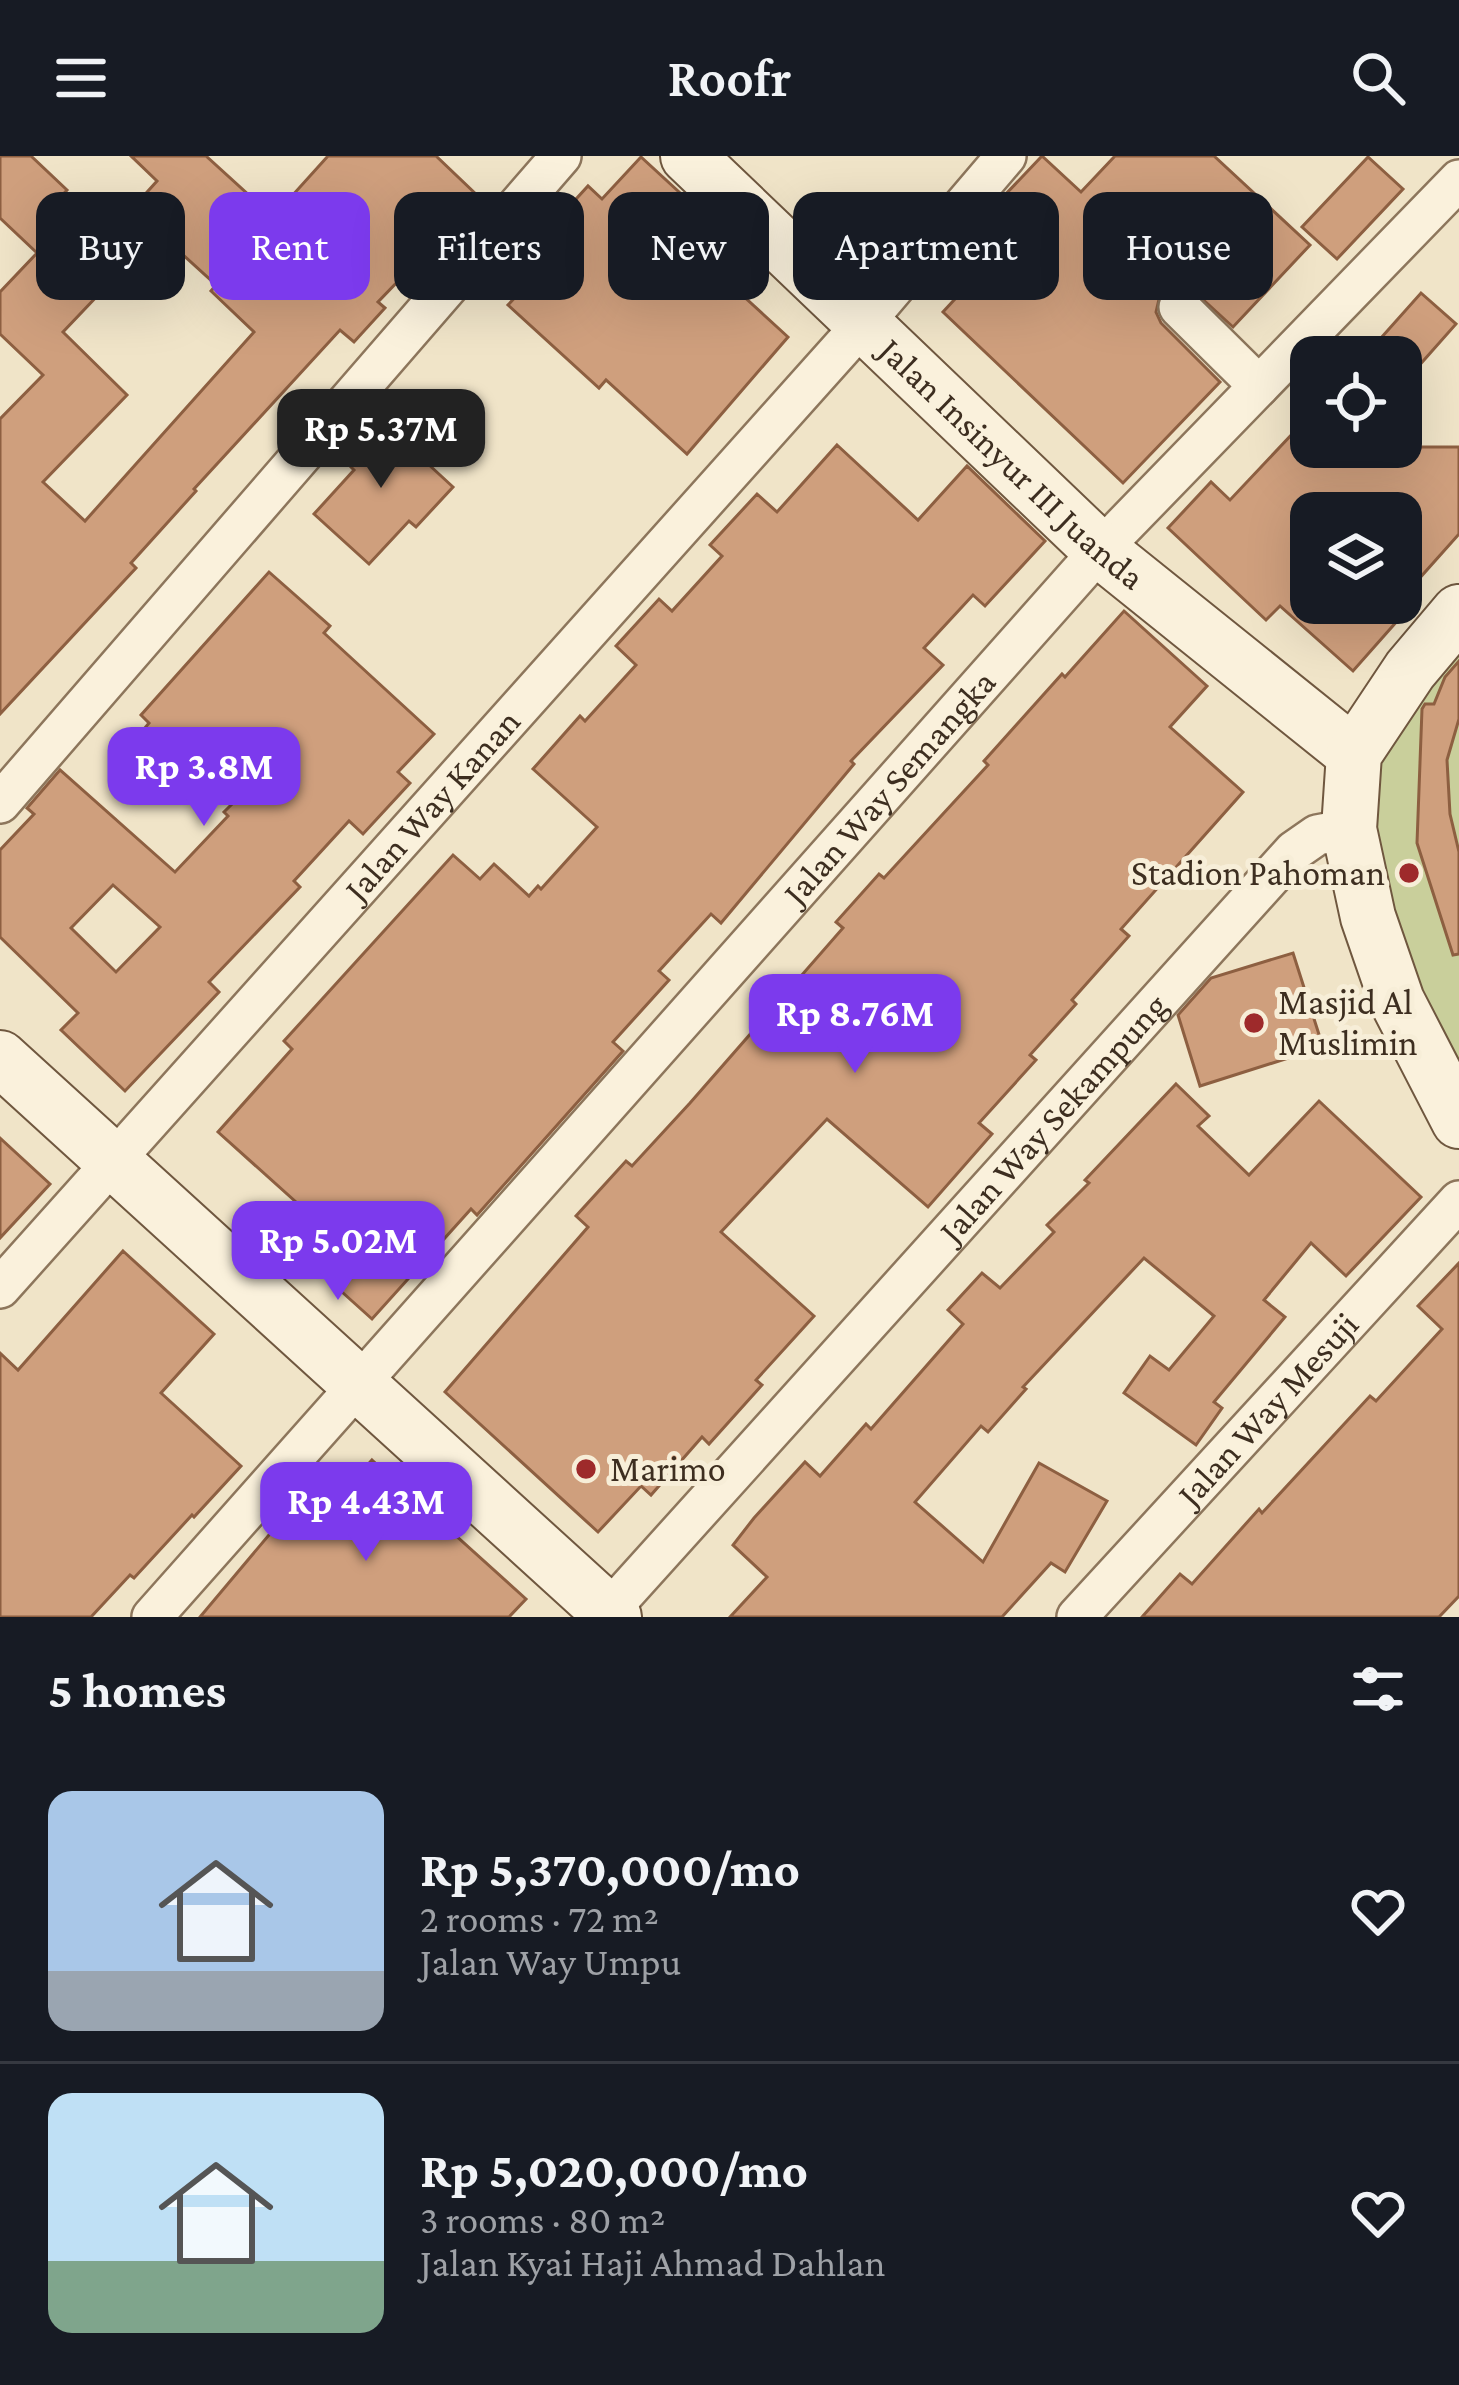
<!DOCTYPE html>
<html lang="en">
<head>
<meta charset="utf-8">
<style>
  :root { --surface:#171b24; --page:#20242c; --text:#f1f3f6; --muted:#9ea1a6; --line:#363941; --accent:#7c3aed }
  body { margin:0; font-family:"Crimson Pro",serif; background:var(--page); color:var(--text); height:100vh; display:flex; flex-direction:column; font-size:45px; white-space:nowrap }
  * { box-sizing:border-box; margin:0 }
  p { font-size:39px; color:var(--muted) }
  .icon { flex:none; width:66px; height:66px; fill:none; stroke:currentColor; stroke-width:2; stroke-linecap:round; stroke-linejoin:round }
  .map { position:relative; height:1461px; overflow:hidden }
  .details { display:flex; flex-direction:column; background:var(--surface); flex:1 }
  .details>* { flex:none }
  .hud { position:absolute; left:36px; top:36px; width:1389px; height:108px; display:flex; gap:24px }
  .tools { position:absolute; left:1290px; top:180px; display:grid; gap:24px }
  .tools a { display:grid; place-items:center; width:132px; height:132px; border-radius:24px; background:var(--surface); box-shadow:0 12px 48px #0002; font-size:60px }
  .price { position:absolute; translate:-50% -102px; padding:0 27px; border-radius:24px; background:var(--accent); color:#fff; font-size:39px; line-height:78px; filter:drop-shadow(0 3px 6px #0008) }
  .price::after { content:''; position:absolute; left:50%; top:72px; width:36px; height:27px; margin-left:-18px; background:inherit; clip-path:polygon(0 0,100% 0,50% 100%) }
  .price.on { background:#222; color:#fff }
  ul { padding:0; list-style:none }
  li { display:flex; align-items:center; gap:36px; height:300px; padding:0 48px }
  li+li { border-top:3px solid var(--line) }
  li span { display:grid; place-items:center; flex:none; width:336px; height:240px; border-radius:24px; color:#555 }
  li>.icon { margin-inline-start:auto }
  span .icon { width:144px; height:144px; fill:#fffc; stroke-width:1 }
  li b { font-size:51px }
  h2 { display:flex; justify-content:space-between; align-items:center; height:144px; padding:0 48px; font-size:51px }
  .chip { padding:0 42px; border-radius:24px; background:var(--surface); box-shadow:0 12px 48px #0002; font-size:42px; line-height:108px }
  .chip.on { background:var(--accent); color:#fff }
  header { display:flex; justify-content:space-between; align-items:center; height:156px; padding:0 48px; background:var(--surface); font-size:54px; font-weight:600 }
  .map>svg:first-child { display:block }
  .green { fill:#c9cf9b }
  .building { fill:#cf9f7d; stroke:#8d5f41; stroke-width:3; fill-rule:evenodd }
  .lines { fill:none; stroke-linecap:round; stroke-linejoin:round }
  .minor-casing { stroke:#8d765c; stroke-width:44 }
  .secondary-casing { stroke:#6f573f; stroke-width:58 }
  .minor { stroke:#faf1dc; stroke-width:39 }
  .secondary { stroke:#faf1dc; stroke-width:54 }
  .poi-dot { fill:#9e2a2b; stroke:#f7eed8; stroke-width:4.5 }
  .labels { text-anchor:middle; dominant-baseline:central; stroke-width:10; stroke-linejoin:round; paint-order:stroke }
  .street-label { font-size:36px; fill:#3d2e20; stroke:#f7eed8 }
  .poi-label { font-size:36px; fill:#3d2e20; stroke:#f7eed8; text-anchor:start }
</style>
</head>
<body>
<header><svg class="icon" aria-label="menu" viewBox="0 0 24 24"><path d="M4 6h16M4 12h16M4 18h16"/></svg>Roofr<svg class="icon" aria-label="search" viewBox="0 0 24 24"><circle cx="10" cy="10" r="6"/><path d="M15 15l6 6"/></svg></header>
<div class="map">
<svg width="1459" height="1461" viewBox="0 0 1459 1461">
  <rect width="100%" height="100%" fill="#f0e4c8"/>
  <path class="green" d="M1459,456V965L1423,901L1354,598Z"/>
  <g class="building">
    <path d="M0,0H31L67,34L49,54L93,96L157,25L131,0H206L273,61L328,0H436L479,41L378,146L385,152L354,186L340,174L194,333L196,335L131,407L136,412L0,558V263L43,219L0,178V136L37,97L0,62ZM158,76L216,129L211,135L254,176L85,365L43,326L127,239L63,176Z"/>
    <path d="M1042,0L1081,36L1115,0H1214L1310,89L1233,171L1186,128H1172L1161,135L1156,156L1161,167L1220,226L1123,327L943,156L1028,64L1003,41Z"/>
    <path d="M641,1L716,70L694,95L788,181L687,298L606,224L599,232L508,149L561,92L545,77L588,30L602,43Z"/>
    <path d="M1368,1L1403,33L1337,103L1302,71Z"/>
    <path d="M1421,137L1456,168L1401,230V201H1364Z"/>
    <path d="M1311,258V291H1459V378L1401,443V357H1311V447H1380L1398,464L1353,515L1280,450L1266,464L1168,372L1211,326L1230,344Z"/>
    <path d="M376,260L453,331L416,371L409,365L369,408L314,358L354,314L339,299Z"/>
    <path d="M837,289L918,364L967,310L1045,385L985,450L973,439L924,492L943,509L851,605L854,608L721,767L711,758L659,815L669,824L613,886L623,895L477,1059L471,1053L372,1163L322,1118L346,1091L218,976L292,893L284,885L453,699L480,723L494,708L529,740L538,730L541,733L597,671L533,613L580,560L585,565L636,509L616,490L659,443L672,455L722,400L710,389L757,338L777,356Z"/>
    <path d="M269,416L330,470L324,477L434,578L398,616L410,627L363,678L349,665L294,725L300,731L209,826L219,836L125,935L61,874L78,857L0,781V694L34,658L27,652L60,614L175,716L228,660L224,656L231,649L144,573L149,567L141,559ZM113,729L160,771L116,816L71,772Z"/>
    <path d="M1124,455L1207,530L1170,571L1243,636L1121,773L1129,780L1072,844L1076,848L1030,899L1036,904L979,967L992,978L928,1051L827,963L721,1076L814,1160L756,1224L762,1229L709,1288L702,1281L651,1339L641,1330L598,1376L445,1236L588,1071L576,1060L626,1005L632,1010L690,947L843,772L836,766L879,718L884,722L988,609L984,605L1062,518L1065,521Z"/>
    <path d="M1459,505V563L1447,604L1450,658L1459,696V798L1453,799L1417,687L1422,553L1425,548H1434L1445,521Z"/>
    <path d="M1293,797L1323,891L1200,930L1178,859L1211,822Z"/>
    <path d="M1176,928L1209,960L1198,970L1249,1019L1319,945L1421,1041L1346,1120L1311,1087L1264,1144L1285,1161L1214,1246L1222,1252L1196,1289L1124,1237L1150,1200L1169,1214L1214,1160L1144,1102L1023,1231L1026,1233L988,1276L981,1270L915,1346L983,1406L1039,1307L1107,1345L1065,1416L1051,1407L1002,1461H730L767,1421L733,1389L754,1362L805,1306L820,1320L866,1268L871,1273L963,1168L948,1154L982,1117L1000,1132L1054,1076L1047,1069L1089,1027L1085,1024Z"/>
    <path d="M0,982L50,1028L0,1082Z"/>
    <path d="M123,1095L214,1178L161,1237L241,1310L194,1361L192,1359L134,1422L130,1419L91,1461H0V1197L18,1214Z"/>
    <path d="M1459,1107V1440L1439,1461H1142L1180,1418L1192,1428L1259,1353L1262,1357L1370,1240L1376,1245L1442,1173L1418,1150Z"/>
    <path d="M372,1304L526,1443L509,1461H200L295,1348L316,1367Z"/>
  </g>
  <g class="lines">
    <g class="minor-casing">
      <g id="minor">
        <path d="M1179,151L1259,230"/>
        <path d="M0,647L561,0"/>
        <path id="s1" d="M0,1132L862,169L1006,0"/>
        <path id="s2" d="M152,1461L1100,394L1459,24"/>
        <path id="s3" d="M603,1461L1294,695L1317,679L1349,673"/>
        <path id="s4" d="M1077,1461L1459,1045"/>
      </g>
    </g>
    <g class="secondary-casing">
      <g id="secondary">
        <path id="s5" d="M688,0L1100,394L1354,598"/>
        <path d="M1459,456L1410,514L1354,598L1349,673L1368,761L1397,845L1459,965"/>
        <path d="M0,902L614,1461"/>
      </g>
    </g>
    <use href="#minor" class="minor"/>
    <use href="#secondary" class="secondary"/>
  </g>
  <g class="poi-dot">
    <circle cx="1409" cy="717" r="12"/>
    <circle cx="1254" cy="867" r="12"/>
    <circle cx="586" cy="1313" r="12"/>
  </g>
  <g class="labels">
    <g class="street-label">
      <text stroke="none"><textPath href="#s5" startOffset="447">Jalan Insinyur III Juanda</textPath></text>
      <text stroke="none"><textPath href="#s2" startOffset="1110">Jalan Way Semangka</textPath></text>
      <text stroke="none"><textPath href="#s1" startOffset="648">Jalan Way Kanan</textPath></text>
      <text stroke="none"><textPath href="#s3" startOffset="672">Jalan Way Sekampung</textPath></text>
      <text stroke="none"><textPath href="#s4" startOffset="282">Jalan Way Mesuji</textPath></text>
    </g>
    <g class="poi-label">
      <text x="1385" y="717" text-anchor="end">Stadion Pahoman</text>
      <text x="1278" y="846">Masjid Al<tspan x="1278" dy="41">Muslimin</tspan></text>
      <text x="610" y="1313">Marimo</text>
    </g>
  </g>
</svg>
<div class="tools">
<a><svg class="icon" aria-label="locate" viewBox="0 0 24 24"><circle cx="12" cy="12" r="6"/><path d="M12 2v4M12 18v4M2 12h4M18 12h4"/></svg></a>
<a><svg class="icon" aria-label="layers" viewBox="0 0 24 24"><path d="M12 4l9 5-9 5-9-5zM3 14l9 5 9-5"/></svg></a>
</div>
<b class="price on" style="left:381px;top:335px">Rp 5.37M</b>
<b class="price" style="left:204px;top:673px">Rp 3.8M</b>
<b class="price" style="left:855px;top:920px">Rp 8.76M</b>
<b class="price" style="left:338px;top:1147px">Rp 5.02M</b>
<b class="price" style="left:366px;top:1408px">Rp 4.43M</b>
<div class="hud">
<a class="chip">Buy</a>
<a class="chip on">Rent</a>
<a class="chip">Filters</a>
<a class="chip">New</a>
<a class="chip">Apartment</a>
<a class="chip">House</a>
</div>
</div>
<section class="details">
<h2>5 homes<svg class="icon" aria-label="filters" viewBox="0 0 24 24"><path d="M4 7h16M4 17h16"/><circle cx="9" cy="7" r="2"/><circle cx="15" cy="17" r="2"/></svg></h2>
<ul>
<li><span style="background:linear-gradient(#a9c7e8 75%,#9aa5b1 0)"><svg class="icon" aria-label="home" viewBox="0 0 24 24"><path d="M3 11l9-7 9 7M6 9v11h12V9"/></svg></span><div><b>Rp 5,370,000/mo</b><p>2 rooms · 72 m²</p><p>Jalan Way Umpu</p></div><svg class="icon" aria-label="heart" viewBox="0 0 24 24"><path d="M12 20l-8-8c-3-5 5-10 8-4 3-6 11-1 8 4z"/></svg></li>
<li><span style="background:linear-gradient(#bfe0f5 70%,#7fa58c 0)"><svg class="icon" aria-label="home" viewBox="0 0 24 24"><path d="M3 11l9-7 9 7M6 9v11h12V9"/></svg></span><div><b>Rp 5,020,000/mo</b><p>3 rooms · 80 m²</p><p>Jalan Kyai Haji Ahmad Dahlan</p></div><svg class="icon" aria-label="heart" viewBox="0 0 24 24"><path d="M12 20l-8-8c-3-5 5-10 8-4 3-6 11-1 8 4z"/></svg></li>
</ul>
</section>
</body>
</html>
